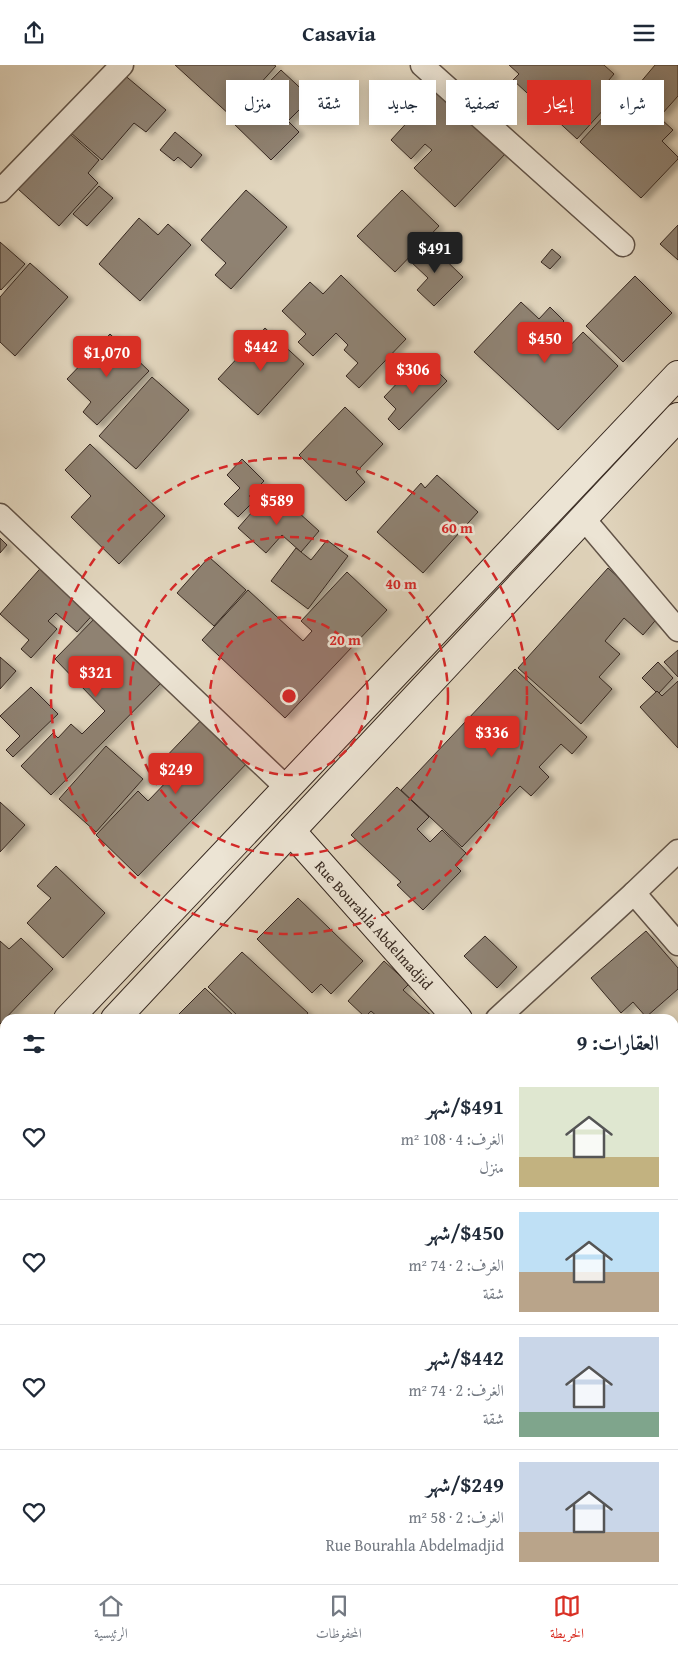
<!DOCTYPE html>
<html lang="ar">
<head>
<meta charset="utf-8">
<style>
  :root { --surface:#fff; --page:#f6f6f7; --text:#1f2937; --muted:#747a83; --line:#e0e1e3; --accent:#d93025 }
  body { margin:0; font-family:"Gentium Book Plus",Amiri,serif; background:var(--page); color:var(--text); direction:rtl; height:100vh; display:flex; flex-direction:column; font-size:19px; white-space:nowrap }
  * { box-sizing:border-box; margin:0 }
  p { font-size:16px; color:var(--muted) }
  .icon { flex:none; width:28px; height:28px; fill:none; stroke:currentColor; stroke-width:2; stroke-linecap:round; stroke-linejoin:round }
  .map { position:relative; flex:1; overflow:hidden; direction:ltr }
  .drawer { position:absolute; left:0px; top:949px; width:679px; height:571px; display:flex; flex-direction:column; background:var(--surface); border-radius:15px 15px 0 0; box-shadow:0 2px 12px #0003; direction:rtl }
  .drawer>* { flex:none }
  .guide { position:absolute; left:15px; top:15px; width:649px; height:45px; direction:rtl; display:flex; gap:10px }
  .price { position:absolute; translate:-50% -42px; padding:0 11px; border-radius:5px; background:var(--accent); color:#fff; font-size:16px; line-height:32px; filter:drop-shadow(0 1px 2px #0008) }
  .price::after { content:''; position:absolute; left:50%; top:30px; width:15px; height:11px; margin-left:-8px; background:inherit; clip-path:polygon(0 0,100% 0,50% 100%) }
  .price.on { background:#222; color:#fff }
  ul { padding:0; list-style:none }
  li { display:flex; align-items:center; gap:15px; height:125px; padding:0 20px }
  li+li { border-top:1px solid var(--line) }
  li span { display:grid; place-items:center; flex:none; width:140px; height:100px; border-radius:0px; color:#555 }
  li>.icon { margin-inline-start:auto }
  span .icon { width:60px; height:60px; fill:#fffc; stroke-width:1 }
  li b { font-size:21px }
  h2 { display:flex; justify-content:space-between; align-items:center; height:60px; padding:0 20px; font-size:21px }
  .tag { padding:0 18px; border-radius:0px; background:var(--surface); box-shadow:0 2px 12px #0003; font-size:18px; line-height:45px }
  .tag.on { background:var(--accent); color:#fff }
  header { display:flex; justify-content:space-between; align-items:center; height:65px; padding:0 20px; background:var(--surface); font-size:22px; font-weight:600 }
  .menu { display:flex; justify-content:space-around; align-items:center; height:70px; border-top:1px solid var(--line); background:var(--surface); font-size:14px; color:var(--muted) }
  .menu a { display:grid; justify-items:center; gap:2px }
  .menu .on { color:var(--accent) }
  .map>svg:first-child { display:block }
  .building { fill:#8f8272; stroke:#362820; filter:url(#shadow) }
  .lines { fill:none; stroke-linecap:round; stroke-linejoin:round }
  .street-casing { stroke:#615347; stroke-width:25 }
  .secondary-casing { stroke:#362820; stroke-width:30 }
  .street { stroke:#ece4d4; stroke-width:22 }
  .secondary { stroke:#ece4d4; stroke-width:28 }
  .ring { fill:none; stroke:#d62828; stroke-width:2.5; stroke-dasharray:9 6 }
  .labels { text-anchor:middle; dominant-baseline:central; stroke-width:5; stroke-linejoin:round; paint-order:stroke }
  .street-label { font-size:15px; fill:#362820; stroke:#ece4d4 }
  .centre { fill:#d62828; stroke:#ece4d4; stroke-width:2.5 }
  .ring-label { font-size:15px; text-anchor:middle; font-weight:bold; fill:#d62828; stroke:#ece4d4; stroke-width:5; stroke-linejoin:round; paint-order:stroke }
</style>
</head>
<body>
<header><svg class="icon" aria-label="menu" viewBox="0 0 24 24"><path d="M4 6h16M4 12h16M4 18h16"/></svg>Casavia<svg class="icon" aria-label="share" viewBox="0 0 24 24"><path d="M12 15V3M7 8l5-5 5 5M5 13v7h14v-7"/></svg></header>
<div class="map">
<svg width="678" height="1519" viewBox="0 0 678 1519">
  <defs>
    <filter id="shadow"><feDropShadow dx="5.5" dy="3" stdDeviation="2.5" flood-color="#0004"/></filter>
  </defs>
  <rect width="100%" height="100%" fill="#e1d5bd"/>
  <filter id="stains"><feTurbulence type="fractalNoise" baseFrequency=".004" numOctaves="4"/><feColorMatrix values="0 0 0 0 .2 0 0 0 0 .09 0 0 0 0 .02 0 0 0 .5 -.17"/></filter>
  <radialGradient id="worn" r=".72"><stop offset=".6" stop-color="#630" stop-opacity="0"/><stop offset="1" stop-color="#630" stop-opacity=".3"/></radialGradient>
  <g class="building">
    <path d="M175,0H274L276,1L231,51Z"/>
    <path d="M509,0H604L614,9L603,22L614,33L577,74L513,15L519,9Z"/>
    <path d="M655,0H678V31L662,49L634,25Z"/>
    <path d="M281,5L311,33L288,56L299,67L271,95L231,56Z"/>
    <path d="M122,8L166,45L146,67L134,58L102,95L71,68Z"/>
    <path d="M429,13L507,87L455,142L414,103L432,85L425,79L411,94L391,75L413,51L402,40Z"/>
    <path d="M636,31L673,65L662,76L678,92V94L641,133L580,77L618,36L625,43Z"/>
    <path d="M175,67L202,90L191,103L178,92L174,96L160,85Z"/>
    <path d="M69,68L99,95L88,108L98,118L59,161L18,124Z"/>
    <path d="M99,121L113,133L87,161L73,149Z"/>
    <path d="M246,125L287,162L231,224L215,210L226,198L201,175Z"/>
    <path d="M402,125L439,161L395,207L357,171Z"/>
    <path d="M139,153L158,170L168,159L191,180L140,236L99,199Z"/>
    <path d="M678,160V195L660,179Z"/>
    <path d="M0,177L25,199L1,225L0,224Z"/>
    <path d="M428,178L463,212L434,241L417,225L428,213L410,196Z"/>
    <path d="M552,184L561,192L550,204L541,197Z"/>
    <path d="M30,198L68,232L15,291L0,277V232Z"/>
    <path d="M341,210L406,274L359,323L346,311L358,298L344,285L348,280L336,268L313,291L298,277L306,269L282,246L310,217L323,229Z"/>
    <path d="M635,211L672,248L623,297L586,261Z"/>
    <path d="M521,237L539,254L550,242L564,256L551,269L567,284L583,267L618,301L558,365L474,287Z"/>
    <path d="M265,263L304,299L258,350L218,314Z"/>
    <path d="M110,269L149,306L97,360L83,347L91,337L67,314Z"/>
    <path d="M430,299L447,316L399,365L388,354L396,344L384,332L404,311L412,318Z"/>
    <path d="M152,312L189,345L136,404L99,371Z"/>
    <path d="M345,342L383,379L356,407L365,417L346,436L299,390Z"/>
    <path d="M90,379L165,451L119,499L71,452L91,431L65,405Z"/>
    <path d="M242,394L264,416L249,431L254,436L238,452L224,439L240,423L227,410Z"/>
    <path d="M437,410L478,447L423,508L377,467L421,418L425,423Z"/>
    <path d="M267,430L283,444L288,438L319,466L301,487L282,470L266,488L238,463Z"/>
    <path d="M0,473L7,480L0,488Z"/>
    <path d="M327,475L348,491L308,544L271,516L296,483L311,495Z"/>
    <path d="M209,492L246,525L214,561L177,528Z"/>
    <path d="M46,497L98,544L77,567L56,548L48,556L57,564L31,593L21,584L29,575L0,549Z"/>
    <path d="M608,503L660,550L643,570L624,553L605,576L620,589L599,612L612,624L581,659L518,603Z"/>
    <path d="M347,507L387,545L285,653L202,575L248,525L303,576L312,566L301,556Z"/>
    <path d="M100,548L168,611L51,730L21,701L53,668L58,673L71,659L82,669L105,646L55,594Z"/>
    <path d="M678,585V612L664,597Z"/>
    <path d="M0,592L16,606L0,624Z"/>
    <path d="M658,597L673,613L658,629L642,613Z"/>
    <path d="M515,604L587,672L572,689L561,679L539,702L549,712L531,731L520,721L462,782L401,725Z"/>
    <path d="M678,616V683L640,642L657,626L662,631Z"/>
    <path d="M31,622L58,649L13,692L6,685L20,671L0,651Z"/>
    <path d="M208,648L253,692L138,811L96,770L138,726L148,736L171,712L158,700Z"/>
    <path d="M106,681L143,714L96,767L59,734Z"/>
    <path d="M397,722L429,752L417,764L430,777L442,765L466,788L455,800L461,806L423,845L397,820L401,817L351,770Z"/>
    <path d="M0,737L25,760L0,787Z"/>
    <path d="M56,801L105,848L63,893L27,858L51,833L37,821Z"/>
    <path d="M298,833L363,896L331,929L321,919L312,928L257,874Z"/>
    <path d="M646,866L678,903V924L646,952L633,937L621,948L591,913Z"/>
    <path d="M485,871L517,902L497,923L464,891Z"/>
    <path d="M21,873L53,904L0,959V876L9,884Z"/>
    <path d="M242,887L308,948L303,954H241L208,922Z"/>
    <path d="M384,896L409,919L403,925L435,954H380L371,946L365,952L348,936Z"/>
    <path d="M205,923L237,954H174Z"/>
    <path d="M0,1085L5,1089V1114L1,1117L0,1116Z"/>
    <path d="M674,1202L678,1206V1322L674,1317Z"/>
  </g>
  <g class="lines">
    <g class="street-casing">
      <g id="street">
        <path d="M422,0L623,180"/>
        <path d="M0,126L122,0"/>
        <path d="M0,450L287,723"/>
        <path d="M584,454L678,565"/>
        <path d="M678,786L634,828L678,879"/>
        <path d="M497,954L634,828"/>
        <path d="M0,1359L5,1364"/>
        <path d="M674,1372L678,1371"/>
        <path d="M0,1414H5"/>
        <path d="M674,1443L678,1444"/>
      </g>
    </g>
    <g class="secondary-casing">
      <g id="secondary">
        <path d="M291,766L458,954"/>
        <path d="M68,954L678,310"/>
        <path d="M115,954L678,352"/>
        <path d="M0,1027L5,1021"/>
        <path d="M0,1079L5,1073"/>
        <path d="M674,1189L678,1194"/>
      </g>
    </g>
    <use href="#street" class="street"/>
    <use href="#secondary" class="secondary"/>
  </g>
  <circle cx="289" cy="631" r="79" fill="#d62828" fill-opacity=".12"/>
  <g class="ring">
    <circle cx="289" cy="631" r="79"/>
    <circle cx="289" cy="631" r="159"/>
    <circle cx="289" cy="631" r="238"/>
  </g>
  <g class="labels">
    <g class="street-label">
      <text transform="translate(374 860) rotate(48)">Rue Bourahla Abdelmadjid</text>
    </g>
  </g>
  <circle cx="289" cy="631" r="8" class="centre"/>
  <g class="ring-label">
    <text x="457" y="468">60 m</text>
    <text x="401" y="524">40 m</text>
    <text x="345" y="580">20 m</text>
  </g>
  <rect width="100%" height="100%" filter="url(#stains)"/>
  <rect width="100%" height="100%" fill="url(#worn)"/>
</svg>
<b class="price on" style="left:435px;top:209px">$491</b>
<b class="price" style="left:545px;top:299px">$450</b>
<b class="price" style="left:261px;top:307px">$442</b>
<b class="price" style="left:107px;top:313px">$1,070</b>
<b class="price" style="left:413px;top:330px">$306</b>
<b class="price" style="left:277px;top:461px">$589</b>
<b class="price" style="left:96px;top:633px">$321</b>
<b class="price" style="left:492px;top:693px">$336</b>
<b class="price" style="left:176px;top:730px">$249</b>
<div class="guide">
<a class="tag">شراء</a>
<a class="tag on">إيجار</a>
<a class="tag">تصفية</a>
<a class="tag">جديد</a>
<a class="tag">شقة</a>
<a class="tag">منزل</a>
</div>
<section class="drawer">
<h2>العقارات: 9<svg class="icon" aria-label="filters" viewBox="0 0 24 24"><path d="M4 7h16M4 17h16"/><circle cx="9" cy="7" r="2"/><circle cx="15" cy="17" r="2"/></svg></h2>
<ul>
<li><span style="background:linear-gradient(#dfe7d0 70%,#c2b280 0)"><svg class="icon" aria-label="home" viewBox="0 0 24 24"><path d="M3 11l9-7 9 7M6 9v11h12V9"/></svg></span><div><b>$491/شهر</b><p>الغرف: 4 · 108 m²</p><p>منزل</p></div><svg class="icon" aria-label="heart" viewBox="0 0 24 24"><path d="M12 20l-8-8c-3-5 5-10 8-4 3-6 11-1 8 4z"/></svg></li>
<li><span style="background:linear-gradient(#bfe0f5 60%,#b9a48a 0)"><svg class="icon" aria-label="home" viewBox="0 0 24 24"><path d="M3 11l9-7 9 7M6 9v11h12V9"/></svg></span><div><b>$450/شهر</b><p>الغرف: 2 · 74 m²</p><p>شقة</p></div><svg class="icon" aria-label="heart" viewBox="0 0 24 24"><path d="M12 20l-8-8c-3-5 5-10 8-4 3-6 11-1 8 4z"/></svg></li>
<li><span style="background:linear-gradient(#c9d6e8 75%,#7fa58c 0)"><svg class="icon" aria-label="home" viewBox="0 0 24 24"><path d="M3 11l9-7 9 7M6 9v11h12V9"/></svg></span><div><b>$442/شهر</b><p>الغرف: 2 · 74 m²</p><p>شقة</p></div><svg class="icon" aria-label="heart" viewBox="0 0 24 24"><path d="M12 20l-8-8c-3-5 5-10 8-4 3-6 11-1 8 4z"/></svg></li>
<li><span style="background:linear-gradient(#c9d6e8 70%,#b9a48a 0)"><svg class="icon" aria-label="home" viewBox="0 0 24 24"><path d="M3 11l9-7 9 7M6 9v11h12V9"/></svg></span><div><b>$249/شهر</b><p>الغرف: 2 · 58 m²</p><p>Rue Bourahla Abdelmadjid</p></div><svg class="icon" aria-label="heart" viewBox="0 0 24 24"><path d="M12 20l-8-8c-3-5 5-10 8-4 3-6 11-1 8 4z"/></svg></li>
</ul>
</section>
</div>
<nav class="menu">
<a class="on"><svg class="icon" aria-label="map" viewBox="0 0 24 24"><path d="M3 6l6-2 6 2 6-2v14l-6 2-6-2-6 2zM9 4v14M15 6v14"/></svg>الخريطة</a>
<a><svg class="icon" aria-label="saved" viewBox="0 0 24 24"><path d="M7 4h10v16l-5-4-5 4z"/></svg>المحفوظات</a>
<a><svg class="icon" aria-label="home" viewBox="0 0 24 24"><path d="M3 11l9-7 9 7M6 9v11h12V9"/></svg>الرئيسية</a>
</nav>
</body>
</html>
